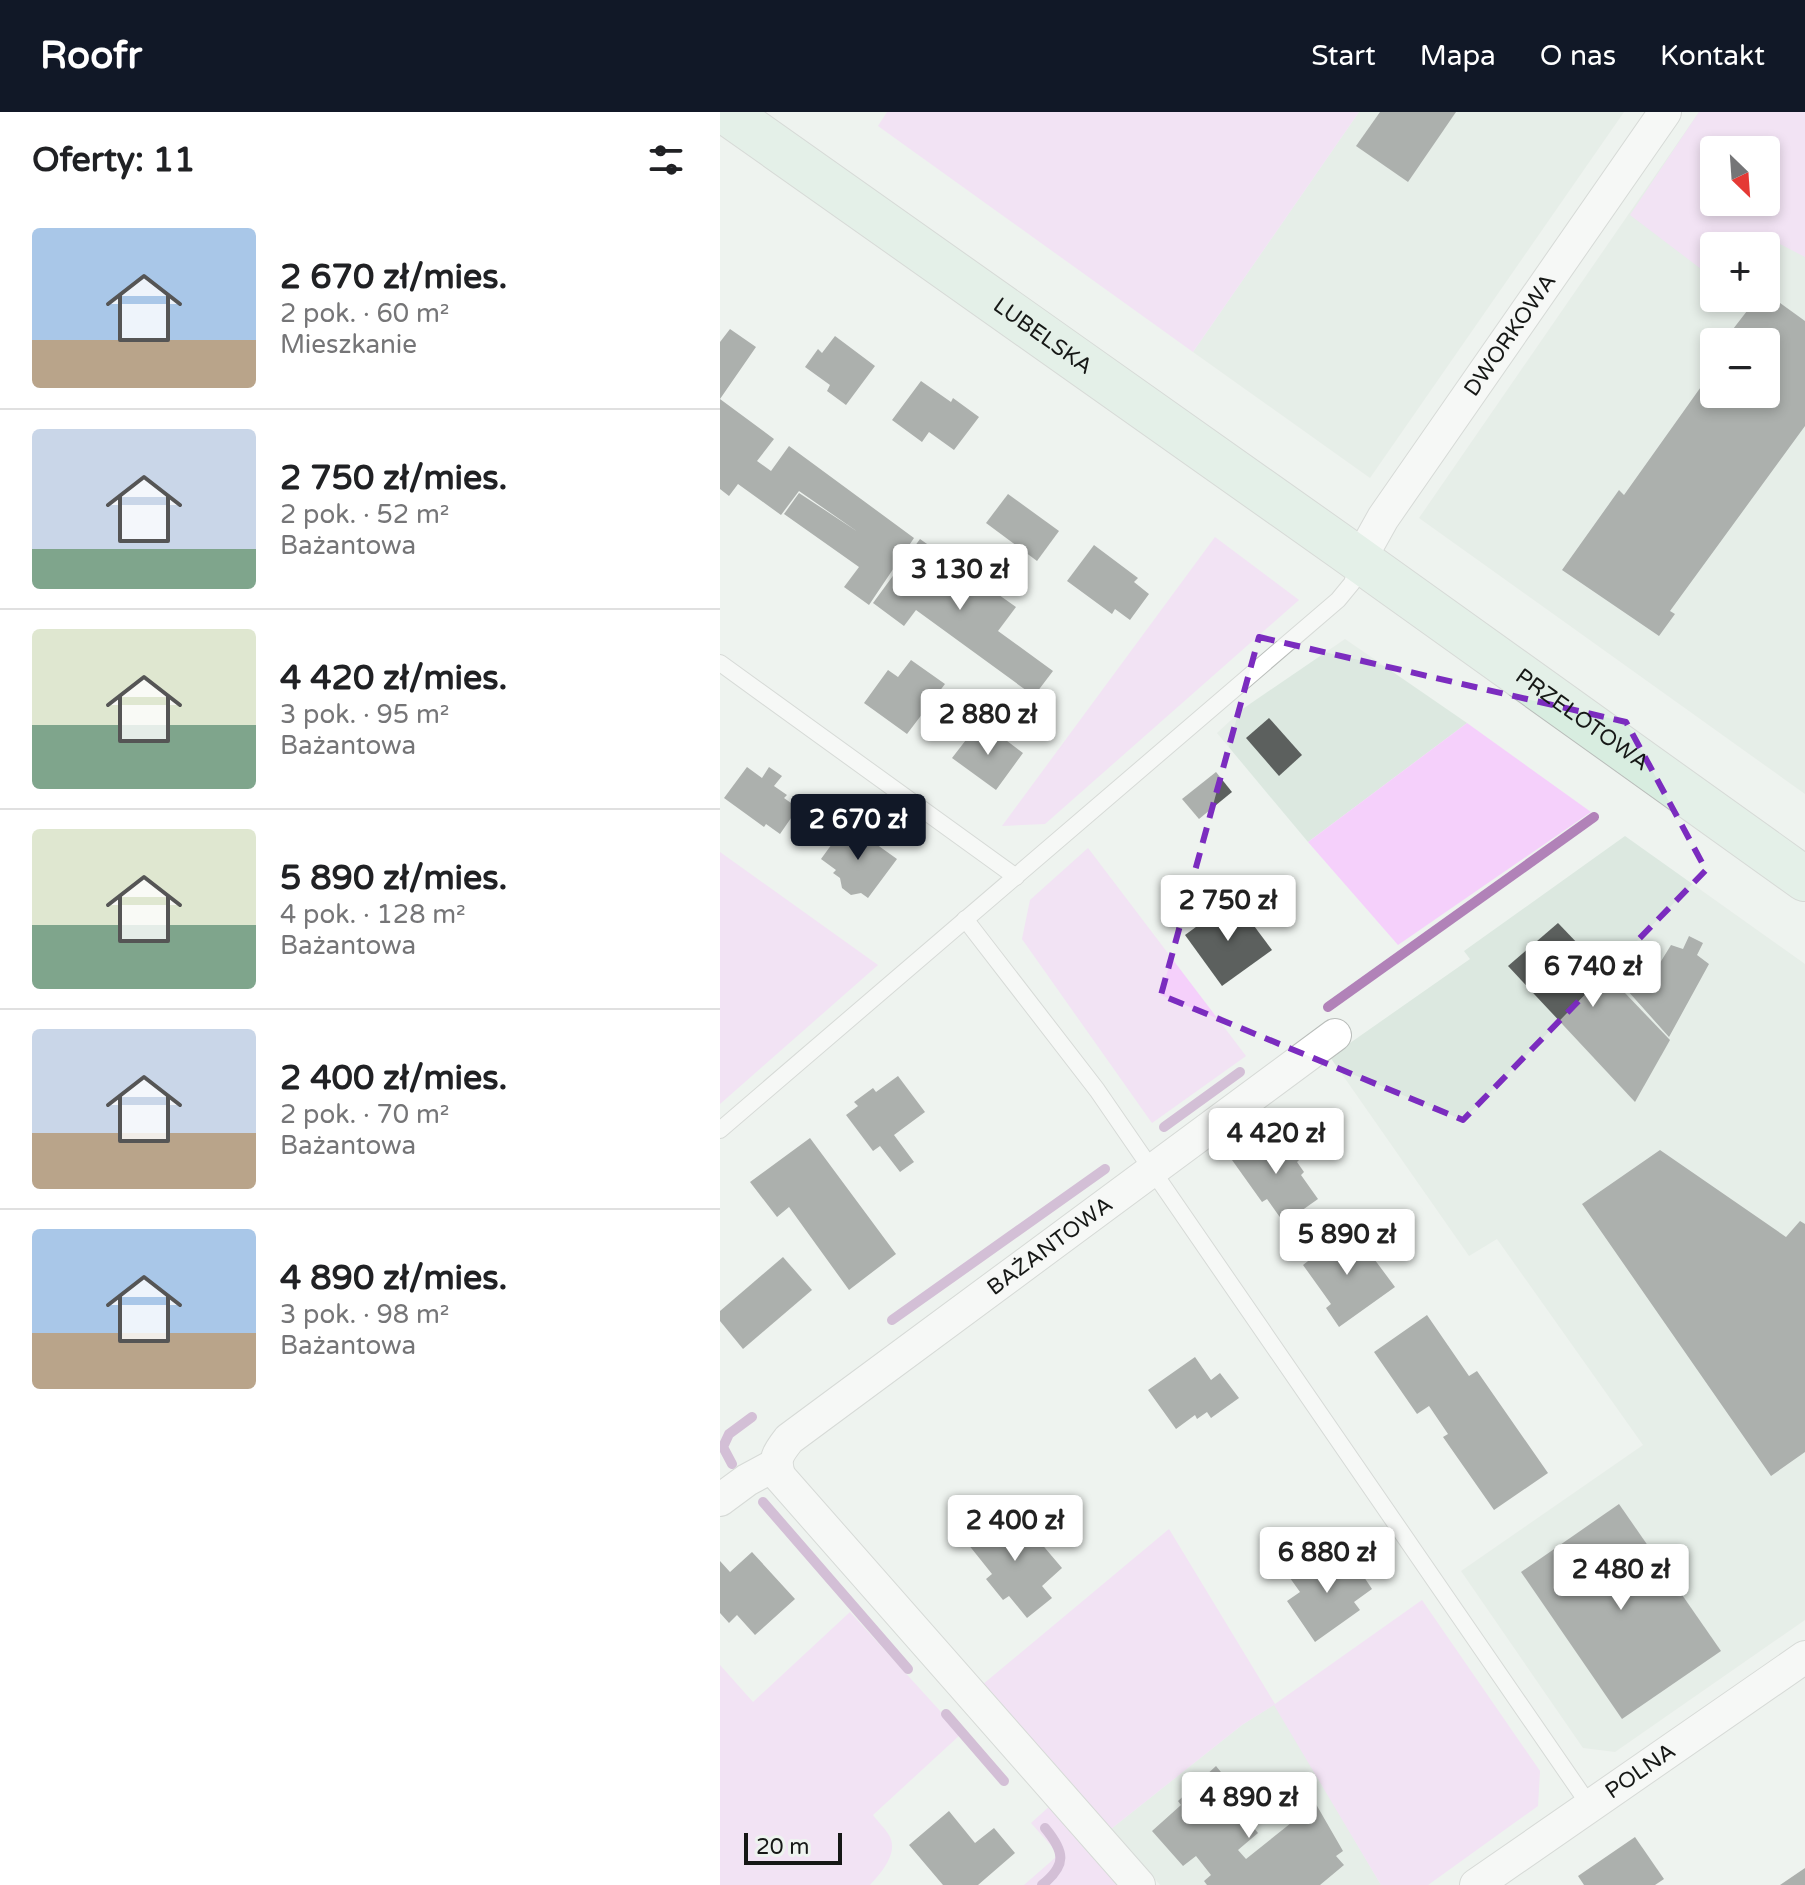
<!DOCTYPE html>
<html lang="pl">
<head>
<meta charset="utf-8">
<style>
  :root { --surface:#fff; --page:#f6f6f6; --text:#202124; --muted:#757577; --line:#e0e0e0; --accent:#111827 }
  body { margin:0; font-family:"Varela Round",sans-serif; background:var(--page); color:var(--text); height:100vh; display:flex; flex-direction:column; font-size:30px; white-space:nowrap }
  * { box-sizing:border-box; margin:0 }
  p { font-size:26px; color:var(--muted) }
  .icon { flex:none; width:44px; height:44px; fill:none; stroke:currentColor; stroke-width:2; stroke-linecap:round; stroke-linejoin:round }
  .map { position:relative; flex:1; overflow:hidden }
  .sheet { display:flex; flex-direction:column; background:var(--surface); width:720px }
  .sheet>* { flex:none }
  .needle { width:52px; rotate:155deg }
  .controls { position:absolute; left:980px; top:24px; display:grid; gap:16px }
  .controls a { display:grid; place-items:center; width:80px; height:80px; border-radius:8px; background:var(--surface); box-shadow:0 4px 12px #0003; font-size:40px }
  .scale { position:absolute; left:24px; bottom:20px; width:98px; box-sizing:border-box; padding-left:8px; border:4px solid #161816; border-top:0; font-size:22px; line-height:28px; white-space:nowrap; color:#161816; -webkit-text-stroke:6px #eef3ef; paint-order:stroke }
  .price { position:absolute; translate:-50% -68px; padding:0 18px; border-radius:8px; background:#fff; color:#222; font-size:26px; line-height:52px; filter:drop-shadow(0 2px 4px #0008) }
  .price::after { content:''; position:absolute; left:50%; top:48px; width:24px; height:18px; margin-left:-12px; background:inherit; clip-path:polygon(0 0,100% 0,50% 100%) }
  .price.active { background:var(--accent); color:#fff }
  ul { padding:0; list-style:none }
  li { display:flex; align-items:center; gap:24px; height:200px; padding:0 32px }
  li+li { border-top:2px solid var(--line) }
  li span { display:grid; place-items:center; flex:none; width:224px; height:160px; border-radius:8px; color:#555 }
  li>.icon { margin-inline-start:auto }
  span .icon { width:96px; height:96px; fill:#fffc; stroke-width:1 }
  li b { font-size:34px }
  h2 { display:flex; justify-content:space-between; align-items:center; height:96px; padding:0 32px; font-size:34px }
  header { display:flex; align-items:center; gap:48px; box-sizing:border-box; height:112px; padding:0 40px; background:var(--accent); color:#fff }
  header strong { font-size:38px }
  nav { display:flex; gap:44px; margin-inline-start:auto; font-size:28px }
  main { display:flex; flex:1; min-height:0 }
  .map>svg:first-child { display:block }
  .built { fill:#dce8e0; fill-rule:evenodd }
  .green { fill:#f5d0fb; fill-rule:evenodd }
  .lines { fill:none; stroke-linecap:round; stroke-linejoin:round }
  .stream { stroke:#b182b8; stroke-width:10 }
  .building { fill:#5c605e }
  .lane-casing { stroke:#b9bdba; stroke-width:18 }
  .street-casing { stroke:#b9bdba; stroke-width:34 }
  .secondary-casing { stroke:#b9bdba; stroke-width:46 }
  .lane { stroke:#fff; stroke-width:16 }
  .street { stroke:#fff; stroke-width:32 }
  .secondary { stroke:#d8ede0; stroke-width:44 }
  .marked { fill:none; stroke:#7b2cbf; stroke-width:6; stroke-dasharray:16 10; stroke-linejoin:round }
  .labels { text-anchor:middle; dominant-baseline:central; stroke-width:8; stroke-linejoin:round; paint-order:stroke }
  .street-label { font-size:22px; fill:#161816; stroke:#eef3ef }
</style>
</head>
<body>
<header>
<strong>Roofr</strong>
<nav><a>Start</a><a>Mapa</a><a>O nas</a><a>Kontakt</a></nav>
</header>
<main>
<section class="sheet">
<h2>Oferty: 11<svg class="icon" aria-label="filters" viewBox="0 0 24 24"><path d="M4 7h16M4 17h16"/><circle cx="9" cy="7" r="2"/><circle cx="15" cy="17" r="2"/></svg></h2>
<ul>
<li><span style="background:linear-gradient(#a9c7e8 70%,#b9a48a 0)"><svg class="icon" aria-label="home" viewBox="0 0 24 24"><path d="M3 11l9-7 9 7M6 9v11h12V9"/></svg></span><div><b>2 670 zł/mies.</b><p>2 pok. · 60 m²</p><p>Mieszkanie</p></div></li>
<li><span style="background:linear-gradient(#c9d6e8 75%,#7fa58c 0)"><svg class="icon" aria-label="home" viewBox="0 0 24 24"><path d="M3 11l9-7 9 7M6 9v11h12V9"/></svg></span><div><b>2 750 zł/mies.</b><p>2 pok. · 52 m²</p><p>Bażantowa</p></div></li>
<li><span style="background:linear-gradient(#dfe7d0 60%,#7fa58c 0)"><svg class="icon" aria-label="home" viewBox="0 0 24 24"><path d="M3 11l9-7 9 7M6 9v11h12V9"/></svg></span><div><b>4 420 zł/mies.</b><p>3 pok. · 95 m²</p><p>Bażantowa</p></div></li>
<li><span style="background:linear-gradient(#dfe7d0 60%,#7fa58c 0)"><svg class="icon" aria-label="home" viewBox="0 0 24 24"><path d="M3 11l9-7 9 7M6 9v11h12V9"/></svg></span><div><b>5 890 zł/mies.</b><p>4 pok. · 128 m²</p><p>Bażantowa</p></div></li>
<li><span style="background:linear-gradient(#c9d6e8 65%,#b9a48a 0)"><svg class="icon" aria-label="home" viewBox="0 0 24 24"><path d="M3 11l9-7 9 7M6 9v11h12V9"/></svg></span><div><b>2 400 zł/mies.</b><p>2 pok. · 70 m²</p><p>Bażantowa</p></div></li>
<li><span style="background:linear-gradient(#a9c7e8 65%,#b9a48a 0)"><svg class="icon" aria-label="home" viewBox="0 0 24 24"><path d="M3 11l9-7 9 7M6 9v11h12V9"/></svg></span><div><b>4 890 zł/mies.</b><p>3 pok. · 98 m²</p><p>Bażantowa</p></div></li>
</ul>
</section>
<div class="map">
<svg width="1085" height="1773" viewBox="0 0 1085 1773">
  <rect width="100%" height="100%" fill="#eef3ef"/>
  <g class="built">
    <path d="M639,0H904L650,366L473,240Z"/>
    <path d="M979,0H1085V682L699,406ZM994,38H1046V90H994ZM994,134H1046V186H994ZM994,230H1046V282H994Z"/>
    <path d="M625,527L747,611L588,730L497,621L524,596Z"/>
    <path d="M905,724L1085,852V1508L895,1640L863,1636L741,1459L923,1333L777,1127L749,1144L610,945L750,847L744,839Z"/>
    <path d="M555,1592L661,1773H440L391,1717L522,1613Z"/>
  </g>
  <g class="green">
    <path d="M167,0H639L473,240L158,14Z"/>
    <path d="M979,0H1085V145L1058,131L1046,134H994V157L989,163L910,103ZM994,38H1046V90H994Z"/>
    <path d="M495,425L579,488L325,712L282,714Z"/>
    <path d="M747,611L871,700L678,833L588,730Z"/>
    <path d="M368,736L526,944L432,1011L302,827L310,788Z"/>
    <path d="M0,740L158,853L0,992Z"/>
    <path d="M449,1417L555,1592L702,1488L820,1659L818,1694L708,1773H661L554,1593L522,1613L391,1717L262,1573Z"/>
    <path d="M130,1500L241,1622L153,1703C158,1710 166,1717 170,1725C178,1742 161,1761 150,1773H0V1553L33,1590Z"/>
    <path d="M331,1693L402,1773H304L335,1746V1738L311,1711Z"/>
  </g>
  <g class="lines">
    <g class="stream">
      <path d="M608,895L874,705"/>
      <path d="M444,1015L520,960"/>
      <path d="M172,1208L385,1057"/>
      <path d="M12,1352L3,1335L9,1322L32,1305"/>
      <path d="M43,1390L188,1557"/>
      <path d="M226,1602L284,1669"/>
      <path d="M322,1773C347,1753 345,1740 325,1716"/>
    </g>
  </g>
  <g class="building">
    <path d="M660,0H736L688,70L636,34Z"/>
    <path d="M1046,181L1085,209V314L950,499L955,502L939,524L842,458L899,378L904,383L978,279L990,262L985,258L994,245V282H1046V230H1014L1017,226L1010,221L1037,186H1046Z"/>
    <path d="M10,217L36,235L0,287L54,327L37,349L51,359L69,334L194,426L149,493L124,475L139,455L64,402L79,381L138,420L79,379L61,403L18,372L9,384L0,377V230Z"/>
    <path d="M115,224L155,254L126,293L107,279L110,273L85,255L98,237L102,241Z"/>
    <path d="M201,269L231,290L233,286L259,305L234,338L209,320L202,330L172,308Z"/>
    <path d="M288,382L339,419L317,449L266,411Z"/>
    <path d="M200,427L296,495L278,519L333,559L314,584L196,498L184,514L153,491Z"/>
    <path d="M374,433L418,466L414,470L429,482L410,508L395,497L392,502L347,469Z"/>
    <path d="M191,548L225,572L187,622L144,591L168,558L178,565Z"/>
    <path d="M549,606L582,643L559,664L526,626Z"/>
    <path d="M266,613L303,641L276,678L232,646L249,624L254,628Z"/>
    <path d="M27,655L42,666L49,655L62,664L54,674L67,683L64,686L78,696L60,722L46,712L44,715L4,686Z"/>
    <path d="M496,660L512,680L479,707L462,687Z"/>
    <path d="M125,714L139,725L142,722L177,747L148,786L141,781L131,783L122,776L120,766L113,761L116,758L101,747Z"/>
    <path d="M514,787L552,838L502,874L465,823Z"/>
    <path d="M838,811L950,928L915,990L788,854Z"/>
    <path d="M969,824L983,831L977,843L989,852L949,925L907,878L915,867L927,872L951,833L963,837Z"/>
    <path d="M178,964L205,1000L174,1023L194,1050L180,1060L160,1034L153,1039L126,1003L138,994L134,990L153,976L156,980Z"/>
    <path d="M539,1024L541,1028L545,1025L549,1031L557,1032L565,1026L575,1032L580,1047L577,1050L584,1060L581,1063L598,1087L564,1111L547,1087L542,1090L512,1048L525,1039L522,1036Z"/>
    <path d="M90,1026L176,1142L129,1178L69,1095L57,1105L30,1070Z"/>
    <path d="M940,1038L1066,1125L1080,1109L1085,1112V1340L1051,1364L862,1092Z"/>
    <path d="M609,1121L615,1130L628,1122L644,1144L649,1140L675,1175L619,1215L606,1196L611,1192L583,1153L597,1142L590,1134Z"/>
    <path d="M63,1145L92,1178L23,1237L0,1209V1199Z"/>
    <path d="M707,1203L749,1264L757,1259L828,1361L774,1398L723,1325L728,1322L709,1294L697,1302L654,1240Z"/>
    <path d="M475,1245L491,1268L500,1261L519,1286L491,1306L487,1300L477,1307L475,1303L456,1317L428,1278Z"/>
    <path d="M899,1392L1001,1539L902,1607L801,1460Z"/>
    <path d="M297,1403L342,1456L322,1474L332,1486L307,1506L289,1484L283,1488L266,1467L272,1462L244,1427L270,1406L279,1418Z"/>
    <path d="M608,1439L621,1458L634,1450L652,1477L634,1490L640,1498L595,1530L567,1489L580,1480L570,1466Z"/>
    <path d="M32,1440L75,1487L35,1523L17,1503L9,1511L0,1501V1449L10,1460Z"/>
    <path d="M496,1654L518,1681L510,1687L538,1721L518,1738L526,1747L571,1711L563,1701L589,1680L623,1739L616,1744L624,1753L600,1773H487L484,1769L491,1763L476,1744L463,1754L432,1719L461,1693L458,1689Z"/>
    <path d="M229,1699L255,1731L274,1716L295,1741L258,1773H223L189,1733Z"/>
    <path d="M915,1725L944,1767L935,1773H864L858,1764Z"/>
    <path d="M1085,1756V1773H1060Z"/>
  </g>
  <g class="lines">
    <g class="lane-casing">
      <g id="lane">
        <path d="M0,551L296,765"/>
        <path d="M245,807L377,978L870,1694"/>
        <path d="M0,1018L618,488L632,471L639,450"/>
      </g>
    </g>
    <g class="street-casing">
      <g id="street">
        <path id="s1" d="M639,449L663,406L945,0"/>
        <path d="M0,1388L27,1368L55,1353"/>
        <path id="s2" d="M419,1773L60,1365C53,1347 58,1341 69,1327L615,923"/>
        <path id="s3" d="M756,1773L1085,1545"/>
      </g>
    </g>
    <g class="secondary-casing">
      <g id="secondary">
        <path id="s4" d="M6,0L624,437L1085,767"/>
      </g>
    </g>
    <use href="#lane" class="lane"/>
    <use href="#street" class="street"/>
    <use href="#secondary" class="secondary"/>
  </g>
  <path d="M0 0H1085V1773H0ZM539,525L906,610L986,758L743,1008L441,883Z" fill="#eef3ef" fill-opacity=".55" fill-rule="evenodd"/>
  <path class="marked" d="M539,525L906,610L986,758L743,1008L441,883Z"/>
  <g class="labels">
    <g class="street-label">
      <text stroke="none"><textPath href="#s1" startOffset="272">DWORKOWA</textPath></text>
      <text stroke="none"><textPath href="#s4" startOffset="388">LUBELSKA</textPath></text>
      <text stroke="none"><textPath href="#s4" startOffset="1050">PRZELOTOWA</textPath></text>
      <text stroke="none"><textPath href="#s2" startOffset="910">BAŻANTOWA</textPath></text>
      <text stroke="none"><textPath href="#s3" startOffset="200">POLNA</textPath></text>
    </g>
  </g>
</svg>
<div class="controls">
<a><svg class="needle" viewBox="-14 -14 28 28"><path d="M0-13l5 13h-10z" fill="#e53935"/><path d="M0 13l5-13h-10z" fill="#757577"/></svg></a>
<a>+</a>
<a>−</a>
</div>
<div class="scale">20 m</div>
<b class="price" style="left:240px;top:500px">3 130 zł</b>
<b class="price" style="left:268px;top:645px">2 880 zł</b>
<b class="price active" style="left:138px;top:750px">2 670 zł</b>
<b class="price" style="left:508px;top:831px">2 750 zł</b>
<b class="price" style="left:873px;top:897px">6 740 zł</b>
<b class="price" style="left:556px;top:1064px">4 420 zł</b>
<b class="price" style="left:627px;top:1165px">5 890 zł</b>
<b class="price" style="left:295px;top:1451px">2 400 zł</b>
<b class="price" style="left:607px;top:1483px">6 880 zł</b>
<b class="price" style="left:901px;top:1500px">2 480 zł</b>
<b class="price" style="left:529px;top:1728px">4 890 zł</b>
</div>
</main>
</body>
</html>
